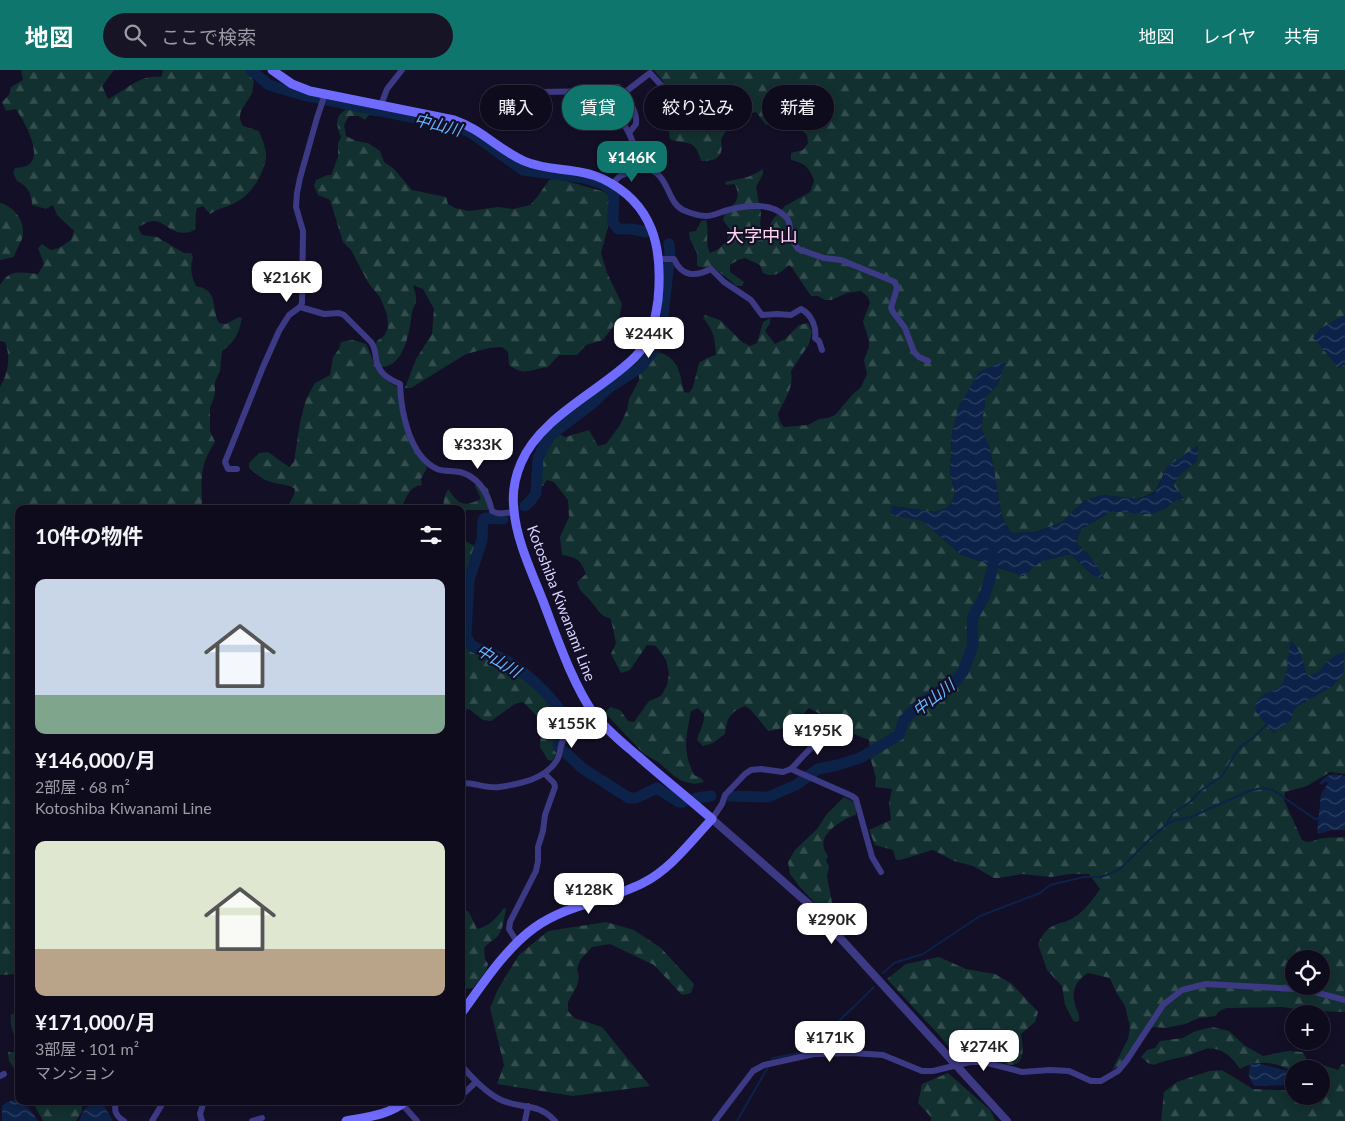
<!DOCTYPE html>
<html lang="ja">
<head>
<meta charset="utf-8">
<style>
  :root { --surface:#0e0b1c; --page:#171425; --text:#f1f3f6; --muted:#9b9ba3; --line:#2e2b3b; --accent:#0f766e }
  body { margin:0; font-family:Lato,"Noto Sans JP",sans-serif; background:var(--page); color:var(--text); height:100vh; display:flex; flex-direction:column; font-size:19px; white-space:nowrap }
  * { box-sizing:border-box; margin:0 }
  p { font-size:16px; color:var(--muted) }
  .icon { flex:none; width:28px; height:28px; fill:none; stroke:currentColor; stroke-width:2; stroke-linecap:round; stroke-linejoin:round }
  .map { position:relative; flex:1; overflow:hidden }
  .drawer { position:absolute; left:15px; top:435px; width:450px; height:600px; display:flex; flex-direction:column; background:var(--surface); border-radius:10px; box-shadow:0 2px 8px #0003,0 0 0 1px var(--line) }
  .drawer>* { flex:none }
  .banner { position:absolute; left:480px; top:15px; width:475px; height:45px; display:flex; gap:10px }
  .fabs { position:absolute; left:1285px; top:880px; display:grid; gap:10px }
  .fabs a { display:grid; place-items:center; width:45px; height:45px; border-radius:50%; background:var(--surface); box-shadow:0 2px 8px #0003,0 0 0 1px var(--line); font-size:25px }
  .price { position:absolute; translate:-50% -42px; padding:0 11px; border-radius:10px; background:#fff; color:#222; font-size:16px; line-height:32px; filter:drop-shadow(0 1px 2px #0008) }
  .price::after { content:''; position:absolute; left:50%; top:30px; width:15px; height:11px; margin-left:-8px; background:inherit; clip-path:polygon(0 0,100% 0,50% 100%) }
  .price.active { background:var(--accent); color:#fff }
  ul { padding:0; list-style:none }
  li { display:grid; align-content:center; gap:10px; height:265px; padding:0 20px }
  li span { display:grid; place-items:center; height:155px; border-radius:10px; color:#555 }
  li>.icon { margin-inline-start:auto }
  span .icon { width:90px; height:90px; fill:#fffc; stroke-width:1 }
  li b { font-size:21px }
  h2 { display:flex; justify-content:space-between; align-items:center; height:60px; padding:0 20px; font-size:21px }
  .chip { padding:0 18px; border-radius:22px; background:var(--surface); box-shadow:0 2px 8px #0003,0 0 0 1px var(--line); font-size:18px; line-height:45px }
  .chip.active { background:var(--accent); color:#fff }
  header { display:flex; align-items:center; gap:30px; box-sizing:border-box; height:70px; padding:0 25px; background:var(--accent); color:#fff }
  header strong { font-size:24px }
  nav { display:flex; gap:28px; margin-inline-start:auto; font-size:18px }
  .search { width:350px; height:45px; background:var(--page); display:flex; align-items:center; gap:12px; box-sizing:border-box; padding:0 18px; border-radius:28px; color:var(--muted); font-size:19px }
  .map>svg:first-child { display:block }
  .forest { fill:url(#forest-firs); fill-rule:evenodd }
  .water { fill:url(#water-waves) }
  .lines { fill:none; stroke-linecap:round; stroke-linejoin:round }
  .stream { stroke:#0c2248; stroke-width:2 }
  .river { stroke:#0c2248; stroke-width:11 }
  .minor { stroke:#3d3a85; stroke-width:6 }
  .tertiary { stroke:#3d3a85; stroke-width:8 }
  .secondary { stroke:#6f6bff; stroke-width:9 }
  .labels { text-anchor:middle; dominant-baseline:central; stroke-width:4.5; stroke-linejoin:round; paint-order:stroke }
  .street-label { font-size:15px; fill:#d9d4ff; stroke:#130f26 }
  .water-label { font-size:16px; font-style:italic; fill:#62b6ff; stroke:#130f26 }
  .quarter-label { font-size:18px; fill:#ffd6f0; stroke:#130f26 }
</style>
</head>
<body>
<header>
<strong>地図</strong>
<div class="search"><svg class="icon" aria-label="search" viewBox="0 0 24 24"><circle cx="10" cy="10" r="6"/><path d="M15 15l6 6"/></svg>ここで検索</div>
<nav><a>地図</a><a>レイヤ</a><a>共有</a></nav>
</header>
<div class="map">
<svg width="1345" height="1051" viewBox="0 0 1345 1051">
  <defs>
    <pattern id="forest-firs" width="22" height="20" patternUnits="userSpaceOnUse" patternTransform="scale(1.25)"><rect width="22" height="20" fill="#12302f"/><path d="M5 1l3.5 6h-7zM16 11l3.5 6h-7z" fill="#344d4e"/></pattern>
    <pattern id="water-waves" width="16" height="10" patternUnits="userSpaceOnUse" patternTransform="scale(1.25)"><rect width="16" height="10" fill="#0c2248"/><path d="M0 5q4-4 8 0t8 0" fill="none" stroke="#2f4163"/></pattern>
  </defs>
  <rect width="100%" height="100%" fill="#130f26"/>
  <g class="forest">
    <path d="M21,0H114L102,16L108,29C124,21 142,3 161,7L163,0H246L254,11C253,15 253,20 252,23C247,35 234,42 243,56L259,61C262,69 267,79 266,88C263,106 251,125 235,133C226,138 220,137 210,144L203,136L197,138C195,145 196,152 195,160C173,170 166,150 153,151C148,151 143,155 138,157L142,165L157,167L184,183H191L193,187C190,197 191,207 196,216C219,220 211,238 219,253L226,254L239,247L242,248C239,263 235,272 222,281L220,301L215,312V324L210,338V361L215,372C198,397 202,411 202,439H19V904L0,905V317C8,304 11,287 5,272L0,271V215C10,198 21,203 38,204L44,194L38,178L42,174L51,180L59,178L71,170L74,161L57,145L53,135L46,139L32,135C32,124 27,115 17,111L13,103L15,98C18,98 23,97 26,96C46,87 23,50 16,39L6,41L2,32L9,25L11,17L23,10Z"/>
    <path d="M654,0H1345V245L1320,259L1339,298L1345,294V704L1330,702L1307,716L1285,722L1284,730L1302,770C1311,775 1316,768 1325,768C1331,767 1338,768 1345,767V942L1313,941L1281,937L1226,938L1218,942L1216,946L1199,948L1185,954L1166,958L1154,957L1145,961L1120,995L1112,1000L1128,969L1130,957L1125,936L1116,922L1110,908L1088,903C1076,910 1071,921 1075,935C1077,941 1080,944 1079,951L1074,952L1065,935L1062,916L1047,900L1038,874C1050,848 1061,858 1079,844C1087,837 1094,828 1100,819L1089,804H1070L1051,807L1022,804L999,808H994L973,796L954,791L933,780C920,783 909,789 896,790L893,780L875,775L869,760L891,750L889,733L892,719L875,717L876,708L870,687L869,670L849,662L832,664L827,648L809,638C795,654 789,658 768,661L751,640L745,636C730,642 727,648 725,664L713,673L703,676L697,670C699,661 705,653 704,644L698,638L691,641C686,667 682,680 694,705L701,708L704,712L694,714L682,711L673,705L658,692L644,684L605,643L610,637L620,640L628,651L634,652L649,631L661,626L667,615L669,604L666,590L656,576L647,575L630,600L621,603L611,584L616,573L611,549L602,545L589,529L580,520L577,512L586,504C580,489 578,488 562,485L560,467L569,447L568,430L554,412L547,410L543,416L540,415C541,392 542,381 559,364L565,367L589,360L598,376L606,374L620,355L627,340L629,329L639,310V303L647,296L657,282C678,287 680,302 684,322L689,323L693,317L699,293L707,288L716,285C715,268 714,261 703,248L705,245L720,250L742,272L750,276L757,273L763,252L770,248V253L765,261L775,274L785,269L799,255L808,253L812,262L809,274L791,301C794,319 785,328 778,344L780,352L784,357L808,355L819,349L828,348L835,345L853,324L861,317L867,304L864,290L869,277V271L863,251L870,233L868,227L861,221L847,223L831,230H825L818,226H811L792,198L789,195C781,203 774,208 763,203L760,195L745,188L738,190L730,195V202L744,212L742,216H737L713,197L706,198L697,196V183L690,169L689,162L696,161L701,151L706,150C710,164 704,170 710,183C721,179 727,172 731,161L723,150C727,133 744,136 735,114L726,115L725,112C741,108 748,109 763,99V104L756,117L761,143L760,155L763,159L769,157L773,149L785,136L810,122L814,111C810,98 805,93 791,90V83L803,80L808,73L807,65L793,53C797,41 805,32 812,21L808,20C795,37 788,48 766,55L756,42C736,47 731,51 721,70C724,88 716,91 701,91C695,67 687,76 670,69C668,62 670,54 669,46L672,43V39L665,41L660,32L669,23L668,18ZM1005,291L998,314L986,326L981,358L990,379L1002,447L1011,463L1036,462L1062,452L1084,431L1102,425L1138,429L1155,422L1167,397L1197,391L1180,404L1173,415L1185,430H1176L1166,438L1151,444L1112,441L1081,459L1076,472L1093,490V505L1070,484L1042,491L1023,506L960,484L923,451L891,436L935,442L945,439L952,433L955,423L950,403L952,363L960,334ZM1294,889H1321V916H1294Z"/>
    <path d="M355,37L384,43L383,46L369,45L365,50L359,46H349L344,55L346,66L356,71L368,73L380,81L384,92L394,99L412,120L446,127L448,134L455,138L469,141L498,137L513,139L530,135L538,126L549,110L556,108L605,122L611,129L609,153L601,183L607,203L622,234L619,249L603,270L586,275L577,285H559L548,297C530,299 526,307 509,295L508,282L502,277L489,278L466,284L411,318H405L416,289L432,264L434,239L423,219L413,215C414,219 417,226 416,230C416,234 413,238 412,242C410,259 405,297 381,297L376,274L377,271L384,266L388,258L387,245L380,227L369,214L351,180L343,172L330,130L318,125L314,116L316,110L327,105H331L338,87V73L341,67C334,50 336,41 355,37Z"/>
    <path d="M0,133C15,136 27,154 22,169C19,176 16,180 14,187L0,190Z"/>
    <path d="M353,270L366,274C377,296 374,303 397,317C401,345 411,374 427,398L421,409L422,415C409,417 407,426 402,437L403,439H286L294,425L295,419C288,414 282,415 275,413C264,411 257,405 249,398V393L259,383L268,382L289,397L294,392L300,352L306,329L315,313L330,305L333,287L339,279L341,272Z"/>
    <path d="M477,409L488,419L493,434L487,440H467L461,444V439H443L444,428L448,419C459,434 463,438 481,429L475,416Z"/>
    <path d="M461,462L467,472L475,476C476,487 471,494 468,505C465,518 460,557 463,569C466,587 489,586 503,593C528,606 548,632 565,654L563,662L556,669V684L552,691L548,690L540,677C542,649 544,653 523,632L515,634L491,651L483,650L469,639L461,641Z"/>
    <path d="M844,727L854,732L856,739V745C846,747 826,760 824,770C822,776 825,781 828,786L826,791L829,796L827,807L834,842L842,850L852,851L848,863L845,866L799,816L790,804L788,792L795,780L817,759L826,745Z"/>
    <path d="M461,838L469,842L477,859C490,856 496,848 504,838L506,839C504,848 503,861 497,867C492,871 488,873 484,878L485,889L488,894L486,901L473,918L464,919L461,918Z"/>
    <path d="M606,852L634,860L661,878L694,914L691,923L682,925L654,895L610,874L592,877L580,890L577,899L579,907L577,916L568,932V941L574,948L602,957L650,1016L573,1026L497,1014L504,995L490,938L498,919L519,885L548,861Z"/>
    <path d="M939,887L966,899L995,904L1012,914L1038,942L1035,952L1021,964C1023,975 1027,999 1006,994C1000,992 996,989 991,989C981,988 970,990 960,991L940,966L887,909L906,894Z"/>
    <path d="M19,943V975C14,965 9,956 11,944Z"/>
    <path d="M1212,957L1229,961L1244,975L1263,986L1288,981L1303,982L1307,990L1338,1000L1342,994L1345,995V1051H1161L1164,1022L1177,1012L1209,1001L1222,1000L1253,1019L1294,1021V1026L1324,1027L1327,1020L1321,1013V999H1294V1002C1277,993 1258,988 1240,999C1232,987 1221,976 1206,979C1199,981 1193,984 1187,986C1175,989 1165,990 1154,995L1148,993L1141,987L1147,980L1155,978L1160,971L1183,968L1193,962Z"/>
    <path d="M19,981V1005L9,991L8,982H17Z"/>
    <path d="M948,1003L990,1040L996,1051H931V1047L918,1033L922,1014Z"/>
    <path d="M36,1031H82V1041L76,1051H43L36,1038Z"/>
  </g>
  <g class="water">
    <path d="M1345,245V294L1339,298L1313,268L1320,259Z"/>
    <path d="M1006,291L998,314L986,326L981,358L990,379L1002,447L1011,463L1037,462L1062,452L1084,431L1102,425L1138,429L1155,423L1167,397L1198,375L1197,391L1180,404L1173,415L1185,430H1176L1166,438L1151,444L1112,441L1081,459L1076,472L1093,490L1105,510L1093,505L1070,484L1042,491L1023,506L960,484L923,451L891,445V436L935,442L945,439L952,433L955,423L950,403L952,363L960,334L980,301Z"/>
    <path d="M1292,571L1300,582L1307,605C1321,605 1321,596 1330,589C1334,586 1340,584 1345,582L1343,605L1333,616L1298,636L1294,640L1291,650L1273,663L1256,642L1255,634L1264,624L1277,619L1283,613L1287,599L1290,573Z"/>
    <path d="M1334,704L1345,706V760H1332L1319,764L1317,763L1321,724L1328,713L1326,711L1322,715L1319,713L1327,706Z"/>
    <path d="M1257,993L1288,1001L1292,1005L1288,1015L1255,1016C1248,1010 1248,1003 1250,995Z"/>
    <path d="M15,1030C26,1034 32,1041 38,1051H2V1036L7,1032Z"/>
    <path d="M98,1032L104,1036L113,1051H79C83,1040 86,1035 98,1032Z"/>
  </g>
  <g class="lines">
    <g class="stream">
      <path d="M1167,753L1173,743L1190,732L1200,721L1222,706L1239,678L1254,667L1268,653"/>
      <path d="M883,903L894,893L923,884L980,846L1040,823L1050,815L1084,807H1101L1112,803L1121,798L1151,768L1167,754L1176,750L1191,747L1249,721L1262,718L1273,720L1315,749L1320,748"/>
      <path d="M772,990L773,988L822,979L831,959L874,917"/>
      <path d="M737,1051L768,997"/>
    </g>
    <g class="river">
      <path d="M251,0L269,15L303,25L450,55L470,62L523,100L585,108L603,114L611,119L614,126L613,152L618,159H632L646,162"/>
      <path d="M525,436L532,429L536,423L538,388L546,372L552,364L593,333L606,320L641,297L660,271L670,184L669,174"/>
      <path d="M503,449L485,448L483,450L482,470L469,510L466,566L471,575C482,581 496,584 507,591C530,605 559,633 571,657L558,675L559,678L564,681L582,698L629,728H636L657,718L679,732H683"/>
      <path d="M730,726L768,727L796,715L818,699L838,695L860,688L899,665L904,650L922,632L954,613L963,602L973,575L972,556L973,547L984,527L992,502L994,489L992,483"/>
      <path d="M696,728L711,726"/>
    </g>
    <g class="minor">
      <path d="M598,21L604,34L623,53L629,63L643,97"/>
      <path d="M541,22L598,21L618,17C627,27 638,41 636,54L629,63"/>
      <path d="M624,23L650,3L670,25L676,43"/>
      <path d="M381,35L387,19L402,0"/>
      <path d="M612,114L620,106L643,97C671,103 665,131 683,140C690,143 698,146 706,146C714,146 720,142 728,140C746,135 772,132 786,147C791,152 789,159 791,165C792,171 795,174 798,179L824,188L841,190L895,212L897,218L891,238L893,242L905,258L914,282L919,287L928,291"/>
      <path d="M659,189H674C682,207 695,207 711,199L724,212L751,230L762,245L777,244L791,245L801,239C811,244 817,257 815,268L819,271L822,280"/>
      <path d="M300,237L324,244L339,243L344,245L371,272C375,277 375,282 376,288C378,303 387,308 400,314C401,341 409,386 437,399C444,402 452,400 460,402C479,407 488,424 492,441C499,445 506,443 514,442"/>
      <path d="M237,399H228L225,392L263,297L279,261L289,245L300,237L302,233L303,161L296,137L297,123L300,108L317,48L325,24"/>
      <path d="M791,699C808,682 816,666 843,665"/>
      <path d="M461,713C474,712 486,719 499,717C520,714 546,709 557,690C561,683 560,674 564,668C568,660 588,650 595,645"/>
      <path d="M712,749L722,734L725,725L745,704L751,700L761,699L783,702L791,699L852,726L856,729L872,787L881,802"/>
      <path d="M517,872L509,859L510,852L536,801L538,791V777L543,761L545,745L555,717L554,713L545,704"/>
      <path d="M461,995C472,1008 484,1021 499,1029C519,1040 537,1031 555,1051"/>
      <path d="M0,1006L4,1004"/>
      <path d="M461,1026L476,1012"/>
      <path d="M116,1031C114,1040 115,1046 124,1051"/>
      <path d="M452,1032L453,1031"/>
      <path d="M402,1034L417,1051"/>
      <path d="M152,1051L164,1031"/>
      <path d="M202,1051L200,1044L204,1031"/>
      <path d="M252,1051L262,1048"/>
      <path d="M525,1051L528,1036"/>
      <path d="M715,1051L753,1001L764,995L814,984L853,983L883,985L922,1001H933L970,992H984L1022,1002L1050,1000L1069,1001L1091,1011H1101L1118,1001L1127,990L1163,935L1182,920L1206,914L1297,919L1311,921L1345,930"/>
    </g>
    <path class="tertiary" d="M712,749L811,836L1007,1051"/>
    <g class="secondary">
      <path d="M272,0L292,14L310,21L454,50C481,59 499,80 524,91C549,102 578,97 603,109C654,134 663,178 658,230C655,252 651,270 635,287C601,321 540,347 521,393C515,407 512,425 514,440C516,469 532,503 543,531C556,565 573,615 594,644C606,660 624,674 639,687C663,708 688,728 712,749C691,771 671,799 643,813C608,831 567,834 534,858C505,879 482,915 461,944"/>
      <path d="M346,1051C368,1047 389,1045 406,1031"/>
    </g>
  </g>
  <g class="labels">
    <g class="street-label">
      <text transform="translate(562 533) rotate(69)">Kotoshiba Kiwanami Line</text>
    </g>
    <g class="water-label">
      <text transform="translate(438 54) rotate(14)">中山川</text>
      <text transform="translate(499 590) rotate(31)">中山川</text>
      <text transform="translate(933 627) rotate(-38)">中山川</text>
    </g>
    <g class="quarter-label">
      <text x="762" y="165">大字中山</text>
    </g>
  </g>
</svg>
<div class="fabs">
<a><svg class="icon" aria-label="locate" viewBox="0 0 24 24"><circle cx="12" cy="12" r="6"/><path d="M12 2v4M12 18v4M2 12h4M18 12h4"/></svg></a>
<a>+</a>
<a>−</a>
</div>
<b class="price active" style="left:632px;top:113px">¥146K</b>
<b class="price" style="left:287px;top:233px">¥216K</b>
<b class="price" style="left:649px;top:289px">¥244K</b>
<b class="price" style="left:478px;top:400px">¥333K</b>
<b class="price" style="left:572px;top:679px">¥155K</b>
<b class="price" style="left:818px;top:686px">¥195K</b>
<b class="price" style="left:589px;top:845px">¥128K</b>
<b class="price" style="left:832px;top:875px">¥290K</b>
<b class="price" style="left:830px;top:993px">¥171K</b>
<b class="price" style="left:984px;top:1002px">¥274K</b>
<div class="banner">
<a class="chip">購入</a>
<a class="chip active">賃貸</a>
<a class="chip">絞り込み</a>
<a class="chip">新着</a>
</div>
<section class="drawer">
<h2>10件の物件<svg class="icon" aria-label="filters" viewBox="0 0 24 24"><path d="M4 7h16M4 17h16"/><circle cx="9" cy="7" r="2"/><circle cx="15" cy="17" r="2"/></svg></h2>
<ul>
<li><span style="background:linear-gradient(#c9d6e8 75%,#7fa58c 0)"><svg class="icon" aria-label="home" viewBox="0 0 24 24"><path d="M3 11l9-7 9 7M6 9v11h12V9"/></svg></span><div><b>¥146,000/月</b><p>2部屋 · 68 m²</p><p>Kotoshiba Kiwanami Line</p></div></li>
<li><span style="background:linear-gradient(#dfe7d0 70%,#b9a48a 0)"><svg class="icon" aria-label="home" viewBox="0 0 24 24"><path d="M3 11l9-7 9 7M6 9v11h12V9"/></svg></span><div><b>¥171,000/月</b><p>3部屋 · 101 m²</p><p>マンション</p></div></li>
</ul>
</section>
</div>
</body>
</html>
